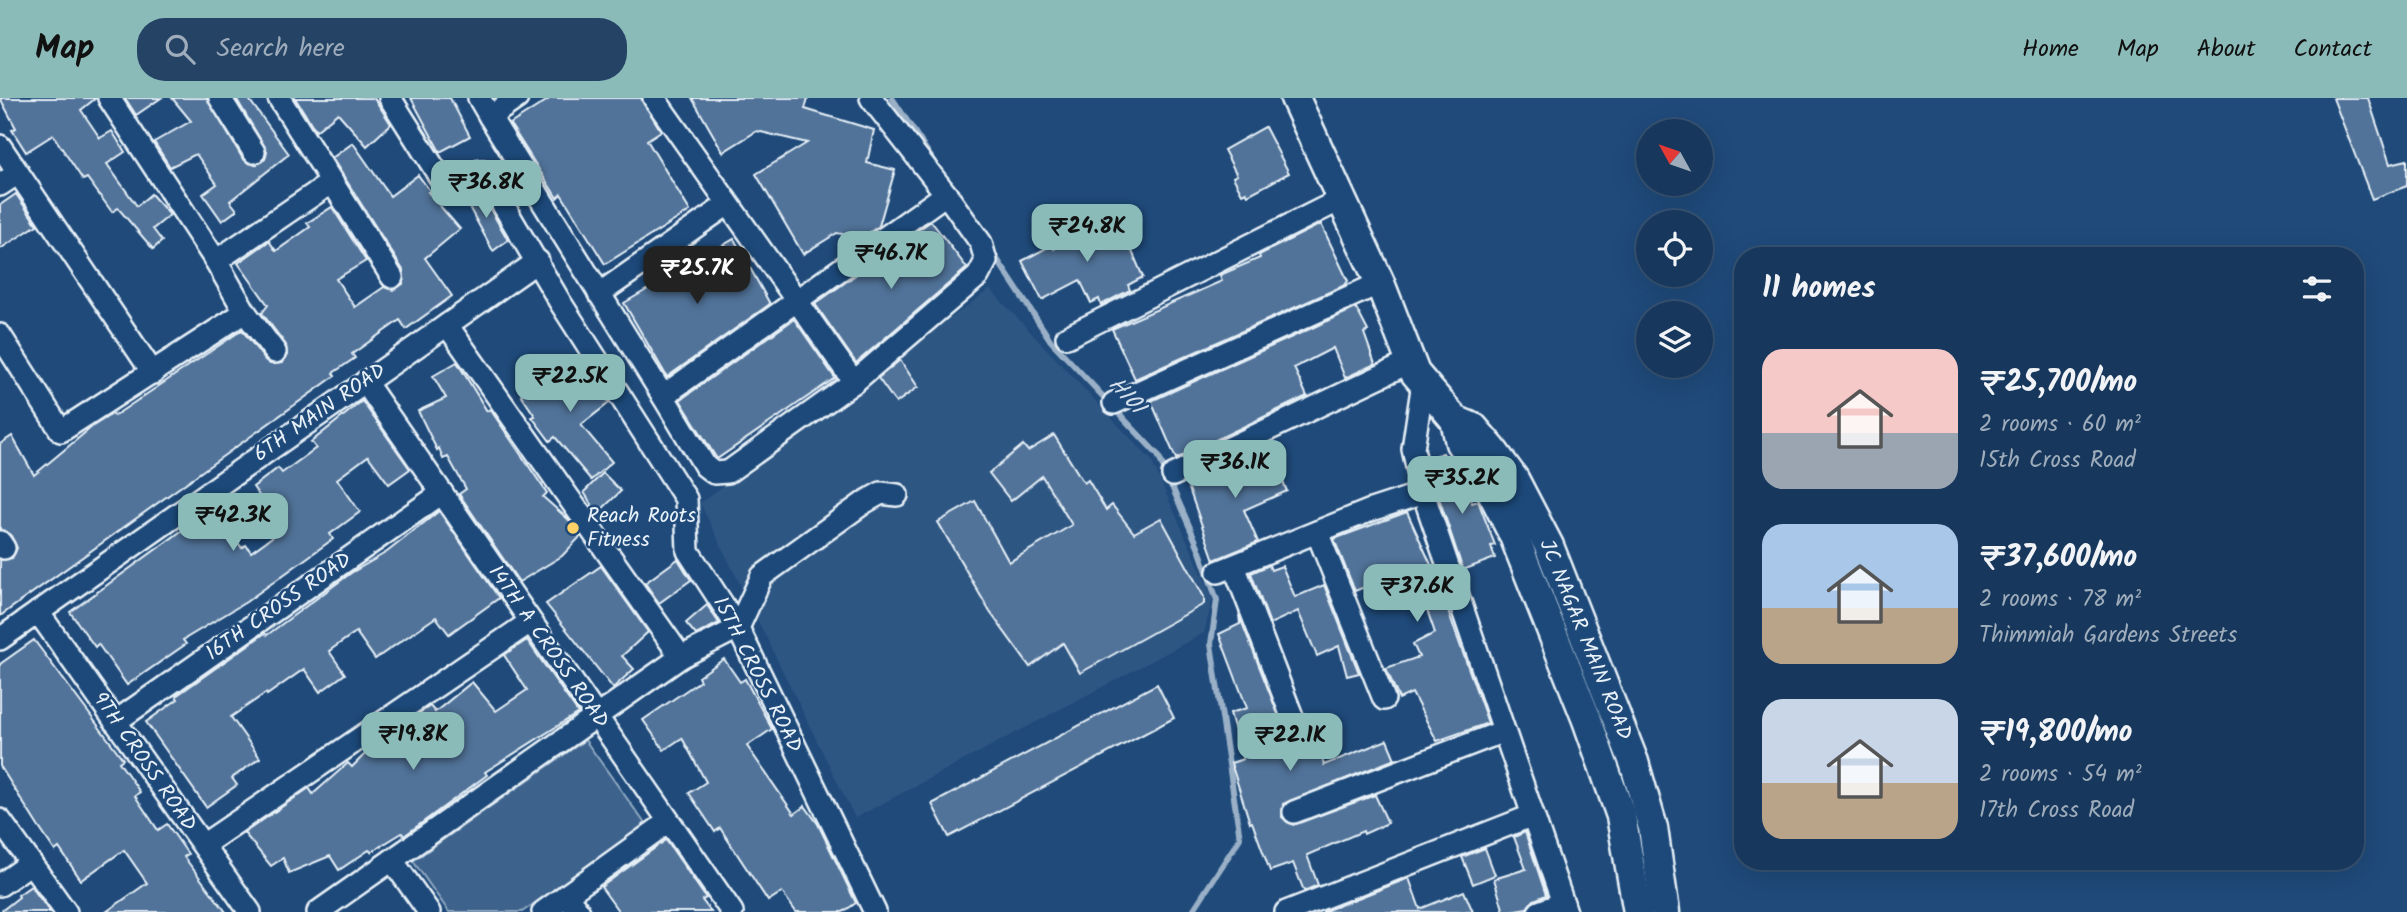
<!DOCTYPE html>
<html lang="en">
<head>
<meta charset="utf-8">
<style>
  :root { --surface:#17385c; --page:#244365; --text:#f1f3f6; --muted:#9eacbb; --line:#365272; --accent:#8bbbb9 }
  body { margin:0; font-family:Kalam,sans-serif; background:var(--page); color:var(--text); height:100vh; display:flex; flex-direction:column; font-size:26px; white-space:nowrap }
  * { box-sizing:border-box; margin:0 }
  p { font-size:23px; color:var(--muted) }
  .icon { flex:none; width:38px; height:38px; fill:none; stroke:currentColor; stroke-width:2; stroke-linecap:round; stroke-linejoin:round }
  .map { position:relative; flex:1; overflow:hidden }
  .panel { position:absolute; left:1734px; top:149px; width:630px; height:623px; display:flex; flex-direction:column; background:var(--surface); border-radius:28px; box-shadow:0 7px 28px #0002,0 0 0 2px var(--line) }
  .panel>* { flex:none }
  .needle { width:46px; rotate:310deg }
  .buttons { position:absolute; left:1636px; top:21px; display:grid; gap:14px }
  .buttons a { display:grid; place-items:center; width:77px; height:77px; border-radius:50%; background:var(--surface); box-shadow:0 7px 28px #0002,0 0 0 2px var(--line); font-size:35px }
  .price { position:absolute; translate:-50% -60px; padding:0 16px; border-radius:14px; background:var(--accent); color:#111; font-size:23px; line-height:46px; filter:drop-shadow(0 2px 4px #0008) }
  .price::after { content:''; position:absolute; left:50%; top:42px; width:21px; height:16px; margin-left:-10px; background:inherit; clip-path:polygon(0 0,100% 0,50% 100%) }
  .price.on { background:#222; color:#fff }
  ul { padding:0; list-style:none }
  li { display:flex; align-items:center; gap:21px; height:175px; padding:0 28px }
  li span { display:grid; place-items:center; flex:none; width:196px; height:140px; border-radius:21px; color:#555 }
  li>.icon { margin-inline-start:auto }
  span .icon { width:84px; height:84px; fill:#fffc; stroke-width:1 }
  li b { font-size:30px }
  h2 { display:flex; justify-content:space-between; align-items:center; height:84px; padding:0 28px; font-size:30px }
  header { display:flex; align-items:center; gap:42px; box-sizing:border-box; height:98px; padding:0 35px; background:var(--accent); color:#111 }
  header strong { font-size:33px }
  nav { display:flex; gap:38px; margin-inline-start:auto; font-size:24px }
  .search { width:490px; height:63px; background:var(--page); display:flex; align-items:center; gap:18px; box-sizing:border-box; padding:0 24px; border-radius:28px; color:var(--muted); font-size:26px }
  .map>svg:first-child { display:block }
  .built { fill:#2e5683 }
  .green { fill:#3c628c; stroke:#92aac2; stroke-width:2 }
  .lines { fill:none; stroke-linecap:round; stroke-linejoin:round }
  .stream { stroke:#9ab0c7; stroke-width:6 }
  .building { fill:#517399; stroke:#e8f1f8; stroke-width:2 }
  .minor-casing { stroke:#e8f1f8; stroke-width:26 }
  .major-casing { stroke:#e8f1f8; stroke-width:33 }
  .minor { stroke:#1f4a7a; stroke-width:21 }
  .major { stroke:#1f4a7a; stroke-width:28 }
  .poi-dot { fill:#ffd166; stroke:#1f4a7a; stroke-width:2.5 }
  .labels { text-anchor:middle; dominant-baseline:central; stroke-width:5; stroke-linejoin:round; paint-order:stroke }
  .street-label { font-size:21px; fill:#e8f1f8; stroke:#1f4a7a }
  .poi-label { font-size:21px; fill:#e8f1f8; stroke:#1f4a7a; text-anchor:start }
  .water-label { font-size:23px; font-style:italic; fill:#d4e1ec; stroke:#1f4a7a }
</style>
</head>
<body>
<header>
<strong>Map</strong>
<div class="search"><svg class="icon" aria-label="search" viewBox="0 0 24 24"><circle cx="10" cy="10" r="6"/><path d="M15 15l6 6"/></svg>Search here</div>
<nav><a>Home</a><a>Map</a><a>About</a><a>Contact</a></nav>
</header>
<div class="map">
<svg width="2407" height="814" viewBox="0 0 2407 814">
  <rect width="100%" height="100%" fill="#1f4a7a"/>
  <filter id="ink" filterUnits="userSpaceOnUse"><feTurbulence type="fractalNoise" baseFrequency=".0143" numOctaves="2"/><feDisplacementMap in="SourceGraphic" scale="14" xChannelSelector="R" yChannelSelector="G"/><feConvolveMatrix kernelMatrix="1 2 1 2 8 2 1 2 1" color-interpolation-filters="sRGB"/></filter>
  <g filter="url(#ink)">
    <path class="built" d="M990,191L1151,362L1213,500L1204,535L855,720L700,405Z"/>
    <path class="green" d="M585,642L646,727L522,814H449L413,763Z"/>
    <g class="lines">
      <g class="stream">
        <path d="M892,0L934,64"/>
        <path d="M991,152L1051,243L1158,357L1198,448L1217,502L1211,546L1240,740L1192,814"/>
      </g>
    </g>
    <g class="building">
      <path d="M0,0H96L81,12L100,40L112,33L125,54L107,66L137,108L151,96L170,117L153,131L162,143L153,151L118,110L112,114L87,80L83,82L53,37L26,54L12,32L16,30Z"/>
      <path d="M125,0H161L136,17Z"/>
      <path d="M172,0H207L243,61L255,67L265,61L267,53L236,0H248L289,56L230,103L237,112L222,123L203,96L217,86L196,56L170,69L154,44L191,23Z"/>
      <path d="M295,0H374L391,26L367,48L338,15L316,33Z"/>
      <path d="M411,0H450L470,38L440,54Z"/>
      <path d="M551,0H641L661,33L647,42L690,113L605,166L561,96L557,100L510,26Z"/>
      <path d="M692,0H808L805,11L874,32L867,65L895,72L879,128L861,140L837,135L803,156L756,76L807,45L757,33L723,54Z"/>
      <path d="M2333,0H2368L2390,66L2407,62V88L2372,101Z"/>
      <path d="M1265,29L1289,75L1248,97L1246,94L1242,96L1233,79L1237,77L1224,52Z"/>
      <path d="M353,45L390,98L418,77L430,93L428,94L460,131L425,160L452,198L406,231L400,222L352,256L355,260L333,275L335,278L0,518V462L12,460L17,450L10,436L0,431V346L12,338L34,377L93,328L112,316L114,318L242,232L265,262L270,266L282,265L287,258L286,247L262,215L268,207L238,165L269,143L276,153L310,129L307,125L332,109L366,163L336,181L355,209L384,189L393,192L403,186V172L332,60Z"/>
      <path d="M474,92L489,109L508,142L493,153L463,98Z"/>
      <path d="M16,96L37,127L0,151V107Z"/>
      <path d="M1117,118L1143,179L1128,187L1130,192L1101,207L1099,201L1091,205L1080,182L1042,202L1022,163L1052,147L1054,151Z"/>
      <path d="M931,123L967,170L856,265L815,206Z"/>
      <path d="M1321,126L1348,183L1345,187L1135,281L1112,231L1222,183L1220,177L1260,160L1259,157Z"/>
      <path d="M734,141L770,206L667,279L624,205Z"/>
      <path d="M1356,210L1368,233L1364,235L1375,266L1345,280L1333,250L1294,270L1307,298L1176,361L1151,303Z"/>
      <path d="M794,221L835,280L717,361L680,302Z"/>
      <path d="M574,259L609,305L581,327L612,364L591,382L555,339L550,343L532,319L535,318L521,297Z"/>
      <path d="M900,262L918,289L896,305L878,280Z"/>
      <path d="M457,264L487,313L490,311L547,395L543,399L569,422L580,439L562,458L519,484L459,396L466,391L448,359L443,361L439,350L437,352L418,313L446,300L433,278Z"/>
      <path d="M362,303L410,371L389,386L368,358L337,381L360,414L330,436L333,441L246,504L183,542L186,546L127,587L98,546L95,549L70,514L213,410L242,450L246,447L251,454L283,431L253,389L278,370L282,375L316,350L311,344Z"/>
      <path d="M1054,337L1084,385L1088,382L1106,412L1112,407L1134,435L1161,420L1204,499V506L1080,575L1063,545L1030,569L990,514L938,424L975,403L1009,464L1072,427L1042,378L1011,403L989,375L1023,347L1028,353Z"/>
      <path d="M1267,347L1287,393L1244,412L1258,444L1214,462L1187,385Z"/>
      <path d="M1443,355L1453,376L1458,374L1464,390L1468,389L1472,405L1478,403L1495,447L1491,448L1495,460L1463,472L1436,391L1428,360Z"/>
      <path d="M603,375L621,393L597,416L584,394Z"/>
      <path d="M439,413L499,500L449,536L436,519L375,561L356,534L329,553L345,576L320,594L304,571L267,597L266,595L231,619L260,660L232,680L237,687L206,709L146,624L178,601L176,598L265,535L267,537L351,475L387,454Z"/>
      <path d="M1407,414L1433,471L1488,625L1437,643L1412,595L1399,601L1386,570L1419,559L1413,546L1435,535L1419,489L1392,501L1384,481L1355,493L1334,441Z"/>
      <path d="M678,461L691,482L659,505L645,485Z"/>
      <path d="M1269,467L1271,472L1282,468L1295,499L1324,487L1359,575L1347,578L1339,548L1317,558L1298,513L1270,526L1251,475Z"/>
      <path d="M601,468L648,534L622,558L634,571L613,590L546,506Z"/>
      <path d="M707,507L719,525L696,537L686,525Z"/>
      <path d="M1239,517L1291,649L1305,651L1315,638L1324,667L1387,642L1395,661L1283,706L1282,719L1293,727L1375,697L1388,725L1364,736L1363,733L1307,757L1318,787L1304,793L1293,765L1270,773L1252,724L1250,725L1231,665L1243,661L1230,615L1247,610L1219,536L1240,526Z"/>
      <path d="M34,542L123,661L119,664L140,694L135,698L158,732L167,726L188,756L184,759L226,814H106L147,785L124,752L81,782L59,750L55,753L38,728L0,668V566Z"/>
      <path d="M527,542L578,615L485,674L487,677L404,738L402,735L371,754L369,752L339,772L330,758L289,775L283,760L271,768L244,735L309,690L313,696L348,665L352,669L376,645L430,608L435,614L472,584L496,613L527,592L504,557Z"/>
      <path d="M724,561L740,584L745,581L772,631L747,648L794,716L805,708L818,726L856,805L843,814H796L782,794L768,803L720,730L715,734L689,695L706,684L682,640L664,652L643,622L700,583L698,579Z"/>
      <path d="M1157,586L1174,620L949,739L932,706Z"/>
      <path d="M1525,734L1546,797L1534,802L1527,810L1504,814L1494,781L1526,771L1514,739Z"/>
      <path d="M666,742L706,800L702,802L711,814H619L601,789Z"/>
      <path d="M1485,750L1495,777L1473,786L1462,759Z"/>
      <path d="M1409,780L1420,811L1464,793L1473,814H1322Z"/>
      <path d="M31,788L50,814H0L19,799L18,797Z"/>
    </g>
    <g class="lines">
      <g class="minor-casing">
        <g id="minor">
          <path d="M109,0L216,163L332,84"/>
          <path d="M220,0L254,54"/>
          <path d="M279,0L392,179"/>
          <path d="M390,0L448,92L480,73L492,88L560,204L686,401L688,453L738,530L875,814"/>
          <path d="M479,0L490,19L517,0"/>
          <path d="M654,0L854,284"/>
          <path d="M490,19L663,298L946,96L871,0"/>
          <path d="M0,48L153,275"/>
          <path d="M0,87L18,75"/>
          <path d="M599,196L728,106"/>
          <path d="M245,214L275,254"/>
          <path d="M447,227L681,559"/>
          <path d="M0,237L61,333L245,214L216,163"/>
          <path d="M1067,239L1342,101"/>
          <path d="M365,284L732,814"/>
          <path d="M1423,284L1413,351L1423,395L1566,814"/>
          <path d="M663,298L705,368L714,375L728,374L854,284L978,178L986,163L981,145L946,96"/>
          <path d="M1114,305L1380,185"/>
          <path d="M1173,377L1410,264"/>
          <path d="M1317,434L1384,601"/>
          <path d="M0,444L4,450"/>
          <path d="M1234,468L1300,639"/>
          <path d="M1218,474L1371,412L1423,395"/>
          <path d="M38,514L250,814"/>
          <path d="M0,541L538,163"/>
          <path d="M115,624L442,395"/>
          <path d="M1294,714L1504,633"/>
          <path d="M0,722L66,814"/>
          <path d="M203,747L530,524"/>
          <path d="M392,762L429,814"/>
          <path d="M0,787L31,765"/>
          <path d="M566,797L579,814"/>
          <path d="M318,814L681,559L738,530L762,478L865,404L881,395L897,397"/>
          <path d="M543,814L668,724"/>
          <path d="M1286,814L1531,718"/>
          <path d="M1539,814L1563,805"/>
        </g>
      </g>
      <g class="major-casing">
        <g id="major">
          <path d="M1295,0L1380,185L1415,275L1455,322L1474,330L1492,351L1514,381L1549,448L1634,664L1653,730L1665,814"/>
          <path d="M1455,322L1460,345L1482,374L1514,438L1587,622L1621,718L1638,814"/>
        </g>
      </g>
      <use href="#minor" class="minor"/>
      <use href="#major" class="major"/>
    </g>
  </g>
  <circle class="poi-dot" cx="573" cy="430" r="7"/>
  <g class="labels">
    <g class="street-label">
      <text transform="translate(320 315) rotate(-35)">6TH MAIN ROAD</text>
      <text transform="translate(279 509) rotate(-35)">16TH CROSS ROAD</text>
      <text transform="translate(1585 542) rotate(68)">JC NAGAR MAIN ROAD</text>
      <text transform="translate(548 549) rotate(55)">14TH A CROSS ROAD</text>
      <text transform="translate(757 577) rotate(63)">15TH CROSS ROAD</text>
      <text transform="translate(144 664) rotate(55)">9TH CROSS ROAD</text>
    </g>
    <g class="poi-label">
      <text x="587" y="418">Reach Roots<tspan x="587" dy="24">Fitness</tspan></text>
    </g>
    <g class="water-label">
      <text transform="translate(1126 298) rotate(47)">H101</text>
    </g>
  </g>
</svg>
<div class="buttons">
<a><svg class="needle" viewBox="-14 -14 28 28"><path d="M0-13l5 13h-10z" fill="#e53935"/><path d="M0 13l5-13h-10z" fill="#9eacbb"/></svg></a>
<a><svg class="icon" aria-label="locate" viewBox="0 0 24 24"><circle cx="12" cy="12" r="6"/><path d="M12 2v4M12 18v4M2 12h4M18 12h4"/></svg></a>
<a><svg class="icon" aria-label="layers" viewBox="0 0 24 24"><path d="M12 4l9 5-9 5-9-5zM3 14l9 5 9-5"/></svg></a>
</div>
<b class="price" style="left:486px;top:122px">₹36.8K</b>
<b class="price" style="left:1087px;top:166px">₹24.8K</b>
<b class="price" style="left:891px;top:193px">₹46.7K</b>
<b class="price on" style="left:697px;top:208px">₹25.7K</b>
<b class="price" style="left:570px;top:316px">₹22.5K</b>
<b class="price" style="left:1235px;top:402px">₹36.1K</b>
<b class="price" style="left:1462px;top:418px">₹35.2K</b>
<b class="price" style="left:233px;top:455px">₹42.3K</b>
<b class="price" style="left:1417px;top:526px">₹37.6K</b>
<b class="price" style="left:413px;top:674px">₹19.8K</b>
<b class="price" style="left:1290px;top:675px">₹22.1K</b>
<section class="panel">
<h2>11 homes<svg class="icon" aria-label="filters" viewBox="0 0 24 24"><path d="M4 7h16M4 17h16"/><circle cx="9" cy="7" r="2"/><circle cx="15" cy="17" r="2"/></svg></h2>
<ul>
<li><span style="background:linear-gradient(#f6c9c9 60%,#9aa5b1 0)"><svg class="icon" aria-label="home" viewBox="0 0 24 24"><path d="M3 11l9-7 9 7M6 9v11h12V9"/></svg></span><div><b>₹25,700/mo</b><p>2 rooms · 60 m²</p><p>15th Cross Road</p></div></li>
<li><span style="background:linear-gradient(#a9c7e8 60%,#b9a48a 0)"><svg class="icon" aria-label="home" viewBox="0 0 24 24"><path d="M3 11l9-7 9 7M6 9v11h12V9"/></svg></span><div><b>₹37,600/mo</b><p>2 rooms · 78 m²</p><p>Thimmiah Gardens Streets</p></div></li>
<li><span style="background:linear-gradient(#c9d6e8 60%,#b9a48a 0)"><svg class="icon" aria-label="home" viewBox="0 0 24 24"><path d="M3 11l9-7 9 7M6 9v11h12V9"/></svg></span><div><b>₹19,800/mo</b><p>2 rooms · 54 m²</p><p>17th Cross Road</p></div></li>
</ul>
</section>
</div>
</body>
</html>
